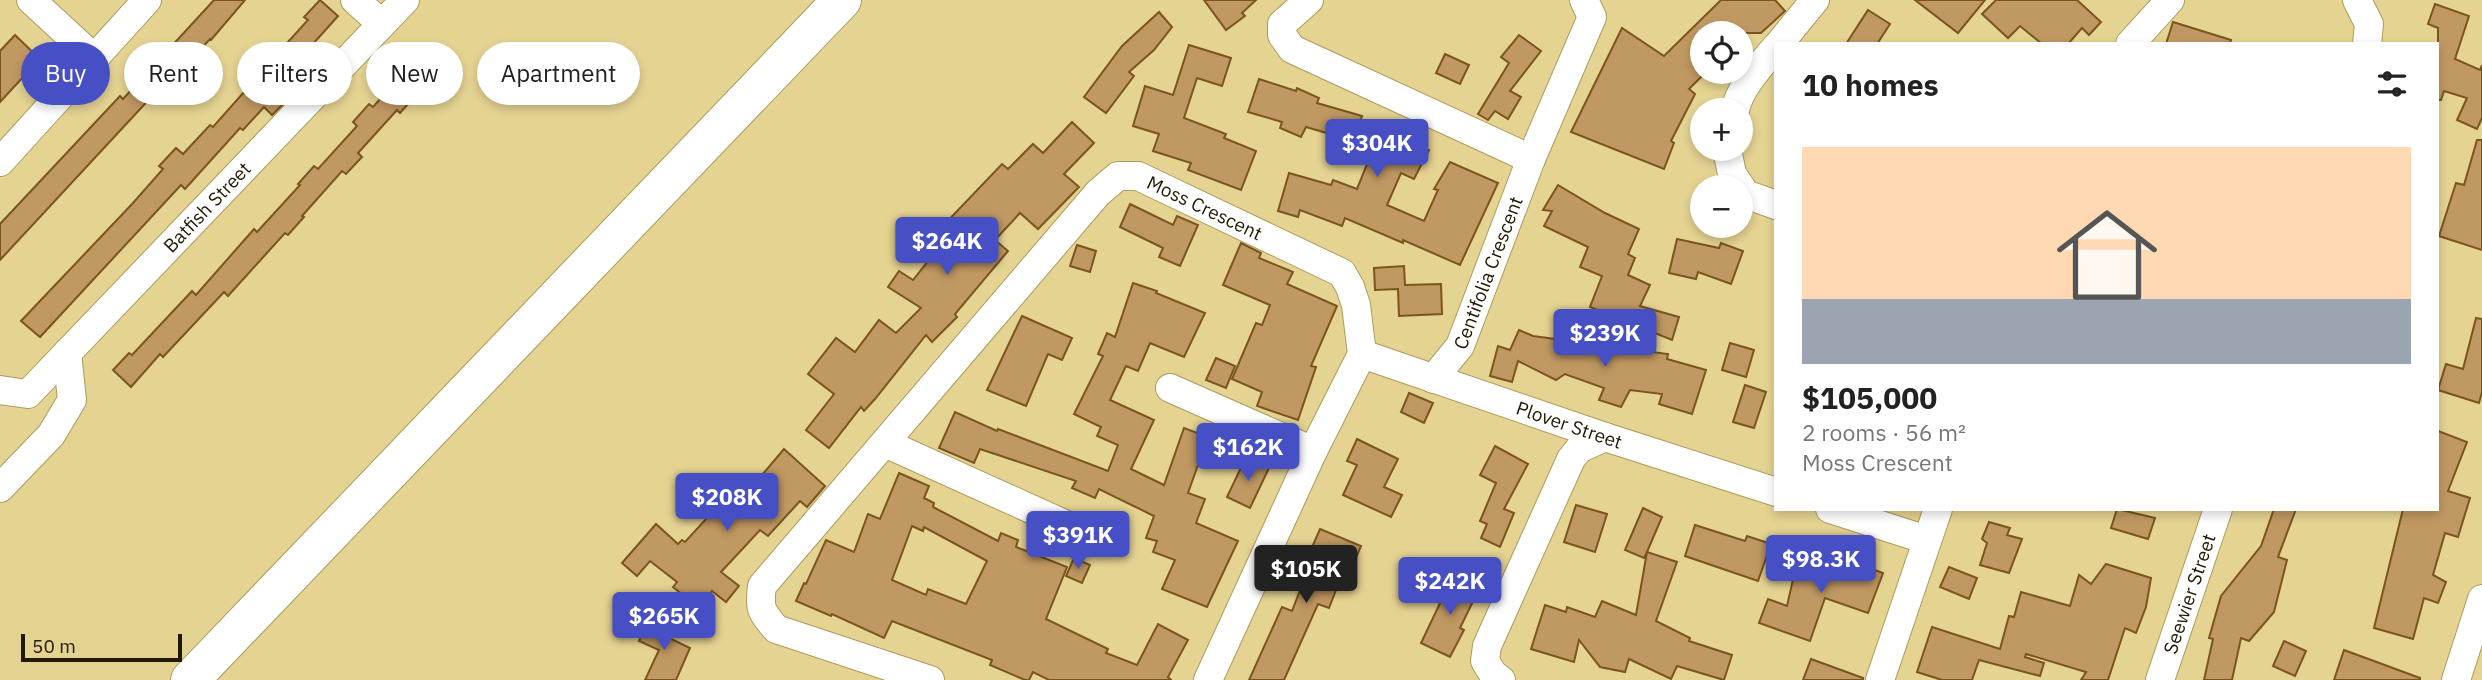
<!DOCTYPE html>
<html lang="en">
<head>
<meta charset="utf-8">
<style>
  :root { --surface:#fff; --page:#f2f2f2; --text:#222; --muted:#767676; --line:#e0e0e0; --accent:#464fc4 }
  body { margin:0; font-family:"IBM Plex Sans",sans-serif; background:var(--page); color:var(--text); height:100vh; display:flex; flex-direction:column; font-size:26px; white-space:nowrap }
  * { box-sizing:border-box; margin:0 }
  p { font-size:23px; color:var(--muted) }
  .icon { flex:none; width:38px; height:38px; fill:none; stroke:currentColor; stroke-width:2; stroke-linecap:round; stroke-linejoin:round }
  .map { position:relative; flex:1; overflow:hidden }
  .drawer { position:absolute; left:1774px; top:42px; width:665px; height:469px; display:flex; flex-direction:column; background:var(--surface); border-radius:0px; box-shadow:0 4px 10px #0003 }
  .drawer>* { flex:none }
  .guide { position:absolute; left:21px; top:42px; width:665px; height:63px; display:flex; gap:14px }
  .buttons { position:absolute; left:1690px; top:21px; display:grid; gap:14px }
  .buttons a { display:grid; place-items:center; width:63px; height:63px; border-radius:50%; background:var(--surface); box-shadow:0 4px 10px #0003; font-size:35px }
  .scale { position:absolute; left:21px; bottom:18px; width:161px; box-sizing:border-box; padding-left:7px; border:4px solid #211a02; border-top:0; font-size:19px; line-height:24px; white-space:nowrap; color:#211a02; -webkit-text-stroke:5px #e5d392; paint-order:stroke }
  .price { position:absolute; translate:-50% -60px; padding:0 16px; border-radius:7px; background:var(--accent); color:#fff; font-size:23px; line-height:46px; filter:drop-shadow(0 2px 4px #0008) }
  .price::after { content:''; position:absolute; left:50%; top:42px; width:21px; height:16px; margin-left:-10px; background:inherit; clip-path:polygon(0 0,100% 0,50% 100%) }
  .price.active { background:#222; color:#fff }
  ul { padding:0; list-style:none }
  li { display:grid; align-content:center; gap:14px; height:371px; padding:0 28px }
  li+li { border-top:2px solid var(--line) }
  li span { display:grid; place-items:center; height:217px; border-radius:0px; color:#555 }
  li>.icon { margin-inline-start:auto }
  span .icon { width:126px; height:126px; fill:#fffc; stroke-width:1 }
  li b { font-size:30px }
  h2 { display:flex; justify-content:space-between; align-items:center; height:84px; padding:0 28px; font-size:30px }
  .pill { padding:0 24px; border-radius:32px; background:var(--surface); box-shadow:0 4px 10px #0003; font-size:24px; line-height:63px }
  .pill.active { background:var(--accent); color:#fff }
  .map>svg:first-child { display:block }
  .building { fill:#c09862; stroke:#7a551e; stroke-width:2; fill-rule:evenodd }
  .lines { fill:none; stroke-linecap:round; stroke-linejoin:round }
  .minor-casing { stroke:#ad9b5c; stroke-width:30 }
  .highway-casing { stroke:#ad9b5c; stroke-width:40 }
  .minor { stroke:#fff; stroke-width:28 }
  .highway { stroke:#fff; stroke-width:38 }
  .labels { text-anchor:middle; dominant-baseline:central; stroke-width:5; stroke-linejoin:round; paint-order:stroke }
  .street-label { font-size:19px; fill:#211a02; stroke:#e5d392 }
</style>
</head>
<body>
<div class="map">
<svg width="2482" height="680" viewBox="0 0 2482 680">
  <rect width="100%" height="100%" fill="#e5d392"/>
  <g class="building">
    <path d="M214,0H245L211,40L210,39L158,96L155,93L0,260V224L120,96L123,99Z"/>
    <path d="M320,0L338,16L312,45L315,48L278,89L288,99L272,115L264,107L243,130L240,128L185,189L181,185L40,337L21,321L133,203L163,169L159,166L176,148L183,154L210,125L213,127L253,82L250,79L266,62L268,64L308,20L304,17Z"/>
    <path d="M1204,0H1256L1242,13L1245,16L1226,30Z"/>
    <path d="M1721,0H1775L1785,11L1761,33H1703V75L1689,89L1695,94L1671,141L1674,143L1664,169L1571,132L1622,28L1664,56Z"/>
    <path d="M1915,0H1985L1958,33Z"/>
    <path d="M1996,0H2077L2101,22L2089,35L2082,28L2068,44H2042L2020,26L2008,38L1982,14Z"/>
    <path d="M2435,4L2469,16L2455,59L2480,70L2482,65V118L2477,129L2457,120L2467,98L2444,91L2441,100H2438V28L2428,24Z"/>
    <path d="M1868,10L1890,24L1877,44H1846Z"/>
    <path d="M1159,12L1172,27L1154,50L1129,72L1134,76L1106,113L1084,97L1122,46Z"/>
    <path d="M2173,22L2231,40L2230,44H2166Z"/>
    <path d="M15,35L42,61L27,77L25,75L0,102V51Z"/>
    <path d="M1519,35L1541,51L1510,91L1521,97L1508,119L1495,111L1488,120L1478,114L1509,63L1501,57Z"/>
    <path d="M1189,45L1231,58L1222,86L1197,78L1184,118L1226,134L1224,138L1256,151L1241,190L1188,170L1191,163L1153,151L1159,134L1133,126L1145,86L1173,95Z"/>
    <path d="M1445,54L1469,65L1460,84L1436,73Z"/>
    <path d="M398,79L416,95L400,113L397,110L358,153L362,157L346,174L342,171L302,216L304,217L288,235L285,233L228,296L224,292L163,357L160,354L131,387L113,370L129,353L132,355L192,291L196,295L254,229L257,232L300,185L298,184L314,166L318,169L357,126L353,122L369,104L373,107Z"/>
    <path d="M1259,79L1296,91L1297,88L1319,98L1317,103L1362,116L1360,123L1429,150L1414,179L1401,173L1387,205L1424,221L1438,190L1434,189L1450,162L1498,183L1460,265L1403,240V243L1345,218L1342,226L1300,210L1298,217L1278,211L1289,173L1331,185L1333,180L1357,189L1374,147L1306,127L1301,137L1280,128L1282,122L1248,112Z"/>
    <path d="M1072,122L1094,143L1064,174L1079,187L1038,229L1020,213L995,240L1008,251L955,314L957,317L932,342L926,335L875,399L864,411L861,407L829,448L806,430L834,394L808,374L836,338L855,352L879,320L896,333L921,308L888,287L899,271L913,280L948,236L940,229L1002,164L1008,169L1033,144L1043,153Z"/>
    <path d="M2477,140H2482V250L2439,236L2456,183L2464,185Z"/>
    <path d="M1558,185L1605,213L1639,229L1628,254L1635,258L1628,275L1650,285L1640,306L1679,317L1672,340L1590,307L1602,276L1580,267L1588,247L1544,226L1552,211L1543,210Z"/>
    <path d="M1130,204L1173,225L1177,216L1198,225L1180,266L1159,257L1163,248L1120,227Z"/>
    <path d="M1677,239L1719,248L1721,243L1743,251L1731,284L1698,272L1696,279L1669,273Z"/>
    <path d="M1241,243L1261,253L1259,258L1293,272L1287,284L1337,306L1311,366L1316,367L1298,420L1257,406L1262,392L1232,379L1256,323L1262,325L1270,305L1223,285Z"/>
    <path d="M1077,245L1096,251L1090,272L1070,266Z"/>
    <path d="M1404,266L1405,285L1441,284L1442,314L1399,316L1398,289L1375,290L1374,268Z"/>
    <path d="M1133,283L1157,291L1156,293L1205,313L1184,357L1150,343L1138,371L1126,366L1110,400L1154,420L1131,469L1164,485L1184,428L1208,437L1188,493L1205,499L1196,523L1238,541L1207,607L1162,589L1175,560L1153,552L1157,541L1146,538L1154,516L1099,489L1095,498L1072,488L1076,481L980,449L974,463L939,448L955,412L997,431L998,429L1108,471L1118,445L1097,436L1101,427L1074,414L1103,356L1098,354L1107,333L1115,337Z"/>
    <path d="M1022,316L1072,338L1062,360L1048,354L1026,406L987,390Z"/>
    <path d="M2476,318L2482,319V392L2479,403L2438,390L2446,364L2463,369Z"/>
    <path d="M1519,330L1533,336L1668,354L1667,359L1706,370L1692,414L1659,404L1662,394L1630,390L1621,407L1599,400L1604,388L1565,374L1556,380L1518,361L1512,382L1490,376L1498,346L1510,350Z"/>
    <path d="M1730,343L1754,350L1746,377L1722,370Z"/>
    <path d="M1216,358L1235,366L1226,388L1206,380Z"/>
    <path d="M1745,385L1766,392L1754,428L1733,422Z"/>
    <path d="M1409,393L1433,403L1424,423L1401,412Z"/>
    <path d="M1218,429L1236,437L1227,456L1209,448Z"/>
    <path d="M2438,431L2467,442L2448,491L2470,498L2458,537L2445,533L2433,575L2446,582L2438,603L2424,598L2413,639L2374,628L2403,509H2438Z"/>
    <path d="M1357,439L1398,459L1384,487L1402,495L1391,517L1343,495L1357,465L1347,461Z"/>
    <path d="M1495,446L1528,464L1504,509L1514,513L1500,547L1481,538L1487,524L1480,521L1496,483L1480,475Z"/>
    <path d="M784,449L825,486L807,507L800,501L768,536L760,530L721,572L739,586L726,602L712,591L698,607L673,587L677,582L650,561L637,576L622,563L656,524L678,544L682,540L685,542L718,506L728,515Z"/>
    <path d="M1246,457L1269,468L1250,508L1227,497Z"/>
    <path d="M899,473L929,486L924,498L934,503L933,507L998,541L1001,533L1018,540L1016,547L1067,567L1046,619L1108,649L1106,653L1137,665L1158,624L1188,640L1168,677L1171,680H1049L1033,672L1029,680H1025L990,665L992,660L892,621L884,638L832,614L831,616L796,601L804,583L806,584L826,540L854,552L868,514L880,519ZM912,526L923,531L924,527L987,561L966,604L928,589L926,595L892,580Z"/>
    <path d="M1576,505L1607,514L1595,552L1564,542Z"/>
    <path d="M1643,508L1662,517L1647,552L1677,562L1656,621L1690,638L1689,641L1732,655L1724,680L1677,666L1671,679L1629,659L1625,672L1600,667L1579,640L1574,662L1531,649L1545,605L1566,612L1567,607L1595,617L1602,601L1636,615L1647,552L1644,558L1625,550Z"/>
    <path d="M2117,509L2155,518L2148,539L2111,528Z"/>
    <path d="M2274,509H2296L2278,557L2287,560L2274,612L2249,641L2241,638L2232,680H2204L2213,639L2209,638L2221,596L2261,546Z"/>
    <path d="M1989,522L2010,528L2007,535L2022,539L2009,573L1980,565L1987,543L1982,539Z"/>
    <path d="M1695,525L1745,541L1747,536L1771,544L1758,581L1685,556Z"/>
    <path d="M1320,529L1361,546L1351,570L1345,567L1329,608L1318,604L1284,680H1249L1282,607L1292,611L1314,554L1310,552Z"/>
    <path d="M1798,557L1848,568L1851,561L1883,573L1868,613L1825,598L1810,641L1759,623L1768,599L1787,606Z"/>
    <path d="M1074,558L1090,565L1082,583L1066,576Z"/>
    <path d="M2106,564L2151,578L2146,607L2136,633L2125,628L2108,680H2081L2086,672L2026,654L2025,657L2044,663L2040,676L1979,660L1972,680H1942L1917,672L1932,627L2000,649L2009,616L2014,617L2021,592L2070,606L2079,575L2091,584Z"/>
    <path d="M1949,567L1977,578L1969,599L1940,587Z"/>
    <path d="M1453,576L1479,589L1460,628L1464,630L1450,657L1421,643Z"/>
    <path d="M649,617L671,627L667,637L690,648L676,680H645L659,650L639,641Z"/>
    <path d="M2284,641L2306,651L2295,676L2273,666Z"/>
    <path d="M2344,650L2420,678V680H2334Z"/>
    <path d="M1811,659L1863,678V680H1803Z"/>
  </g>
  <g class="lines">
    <g class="minor-casing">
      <g id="minor">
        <path d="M31,0L95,59"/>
        <path d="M355,0L382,24"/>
        <path d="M1309,0L1282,24V35L1292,49L1531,159"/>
        <path d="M2357,0L2369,24L2367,44"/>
        <path d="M1779,44L1815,0"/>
        <path d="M2130,44L2170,0"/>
        <path d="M1735,110C1740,87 1761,65 1776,47"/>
        <path d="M1727,149L1732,174L1741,187"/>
        <path d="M0,162L147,0"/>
        <path d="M1741,188L1745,194L1776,205"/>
        <path id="s1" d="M1362,354L1605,437L1776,492"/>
        <path id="s2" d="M1433,379L1460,346L1531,159L1592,17L1584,0"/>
        <path d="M1170,388L1313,451"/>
        <path id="s3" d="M0,390L28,394L405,0"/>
        <path d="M885,443L1073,528"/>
        <path d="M0,488L51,435L72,400L67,353"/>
        <path d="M1830,509L1927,540"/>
        <path id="s4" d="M930,680L776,629C761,611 759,609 762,586L1098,193L1118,176H1138L1342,273L1350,287L1356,305L1362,354L1313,451L1208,680"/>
        <path d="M1501,680L1493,674L1485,661L1487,646L1571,459L1579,449L1605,437"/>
        <path d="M1880,680L1938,509"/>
        <path id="s5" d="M2160,680L2218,509"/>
        <path d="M2456,680L2482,599"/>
      </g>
    </g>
    <g class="highway-casing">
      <path id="highway" d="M190,680L842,0"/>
    </g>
    <use href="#minor" class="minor"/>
    <use href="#highway" class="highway"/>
  </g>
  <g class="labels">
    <g class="street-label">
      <text stroke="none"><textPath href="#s3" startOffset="287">Batfish Street</textPath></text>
      <text stroke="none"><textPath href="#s4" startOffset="847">Moss Crescent</textPath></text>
      <text stroke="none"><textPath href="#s2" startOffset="121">Centifolia Crescent</textPath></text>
      <text stroke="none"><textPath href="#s1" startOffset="219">Plover Street</textPath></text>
      <text stroke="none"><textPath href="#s5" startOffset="91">Seewier Street</textPath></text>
    </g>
  </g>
</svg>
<div class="buttons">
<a><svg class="icon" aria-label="locate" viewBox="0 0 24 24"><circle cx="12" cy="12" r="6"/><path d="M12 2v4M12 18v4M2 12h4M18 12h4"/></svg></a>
<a>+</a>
<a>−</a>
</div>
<div class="scale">50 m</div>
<b class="price" style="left:1377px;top:179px">$304K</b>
<b class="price" style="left:947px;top:277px">$264K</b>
<b class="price" style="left:1605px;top:369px">$239K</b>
<b class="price" style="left:1248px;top:483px">$162K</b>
<b class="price" style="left:727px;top:533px">$208K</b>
<b class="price" style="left:1078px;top:571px">$391K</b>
<b class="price" style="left:1821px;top:595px">$98.3K</b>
<b class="price active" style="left:1306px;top:605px">$105K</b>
<b class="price" style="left:1450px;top:617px">$242K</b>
<b class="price" style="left:664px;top:652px">$265K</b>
<div class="guide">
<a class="pill active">Buy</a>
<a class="pill">Rent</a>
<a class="pill">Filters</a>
<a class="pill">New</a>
<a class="pill">Apartment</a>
</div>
<section class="drawer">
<h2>10 homes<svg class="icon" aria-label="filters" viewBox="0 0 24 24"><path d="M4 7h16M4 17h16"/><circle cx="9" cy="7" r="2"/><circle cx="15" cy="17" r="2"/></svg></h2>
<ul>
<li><span style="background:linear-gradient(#ffd9b3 70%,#9aa5b1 0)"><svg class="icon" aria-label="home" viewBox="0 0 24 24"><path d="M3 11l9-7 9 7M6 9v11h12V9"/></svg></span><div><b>$105,000</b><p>2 rooms · 56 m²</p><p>Moss Crescent</p></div></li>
</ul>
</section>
</div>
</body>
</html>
